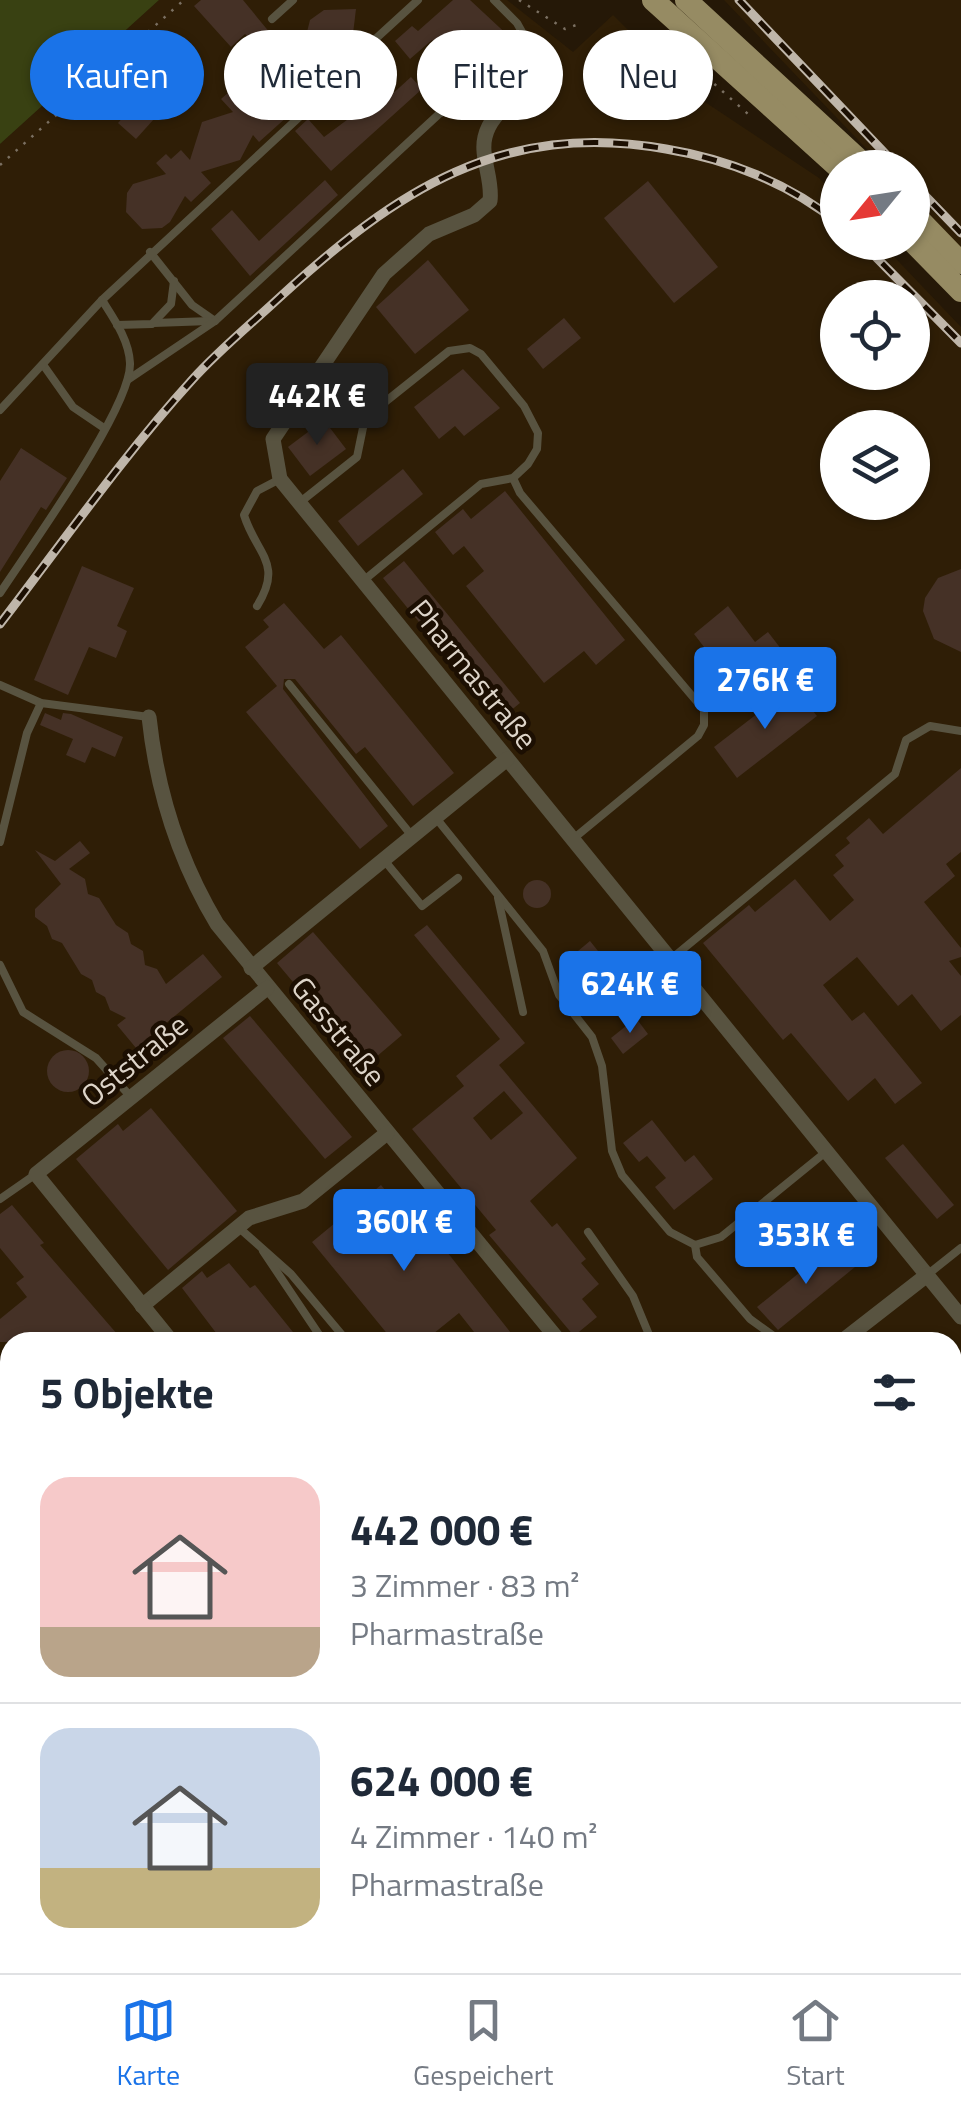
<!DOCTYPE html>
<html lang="de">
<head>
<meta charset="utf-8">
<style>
  :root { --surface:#fff; --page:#f2f2f3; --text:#1f2937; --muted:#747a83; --line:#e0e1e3; --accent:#1a73e8 }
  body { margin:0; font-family:"Titillium Web",sans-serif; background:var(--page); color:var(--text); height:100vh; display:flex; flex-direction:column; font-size:38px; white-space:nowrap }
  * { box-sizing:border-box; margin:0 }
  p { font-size:32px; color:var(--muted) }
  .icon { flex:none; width:55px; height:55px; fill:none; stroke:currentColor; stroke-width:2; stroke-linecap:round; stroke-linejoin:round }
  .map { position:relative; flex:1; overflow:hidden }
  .drawer { position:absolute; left:0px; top:1332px; width:962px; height:642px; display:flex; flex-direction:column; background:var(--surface); border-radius:30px 30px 0 0; box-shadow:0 2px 8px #0004 }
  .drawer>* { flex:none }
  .banner { position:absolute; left:30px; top:30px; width:902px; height:90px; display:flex; gap:20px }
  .needle { width:65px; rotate:240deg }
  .tools { position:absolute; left:820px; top:150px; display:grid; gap:20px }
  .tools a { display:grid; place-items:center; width:110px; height:110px; border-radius:50%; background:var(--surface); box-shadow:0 2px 8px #0004; font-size:50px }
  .price { position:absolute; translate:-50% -85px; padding:0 22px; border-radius:10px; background:var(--accent); color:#fff; font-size:32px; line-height:65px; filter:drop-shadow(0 2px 5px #0008) }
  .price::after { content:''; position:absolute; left:50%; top:60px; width:30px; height:22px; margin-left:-15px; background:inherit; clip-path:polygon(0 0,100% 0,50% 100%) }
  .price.selected { background:#222; color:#fff }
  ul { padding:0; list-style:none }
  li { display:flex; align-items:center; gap:30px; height:250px; padding:0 40px }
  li+li { border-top:2px solid var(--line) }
  li span { display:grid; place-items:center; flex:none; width:280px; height:200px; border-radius:30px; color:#555 }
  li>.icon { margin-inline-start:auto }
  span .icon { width:120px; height:120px; fill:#fffc; stroke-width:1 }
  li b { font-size:42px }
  h2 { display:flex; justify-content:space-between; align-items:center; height:120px; padding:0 40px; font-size:42px }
  .chip { padding:0 35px; border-radius:45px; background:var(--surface); box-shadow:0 2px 8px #0004; font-size:35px; line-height:90px }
  .chip.selected { background:var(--accent); color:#fff }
  .tabs { display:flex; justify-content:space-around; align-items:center; height:140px; border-top:2px solid var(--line); background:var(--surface); font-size:28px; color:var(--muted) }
  .tabs a { display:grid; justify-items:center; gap:5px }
  .tabs .selected { color:var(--accent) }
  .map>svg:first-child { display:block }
  .built { fill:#2f1e06; fill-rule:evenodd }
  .water { fill:#394112 }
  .building { fill:#453126; fill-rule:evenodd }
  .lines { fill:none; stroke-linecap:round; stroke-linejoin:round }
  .path { stroke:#7b7062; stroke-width:2.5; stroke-dasharray:2.5 8; stroke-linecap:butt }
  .lane { stroke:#585340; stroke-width:8 }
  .street { stroke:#585340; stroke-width:15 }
  .primary { stroke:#968b63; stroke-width:22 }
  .rail-casing { stroke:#bfb6aa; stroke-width:9 }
  .rail { stroke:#1c0f02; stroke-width:5; stroke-dasharray:15; stroke-linecap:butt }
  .labels { text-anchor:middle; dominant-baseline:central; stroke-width:9; stroke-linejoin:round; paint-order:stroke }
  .street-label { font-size:30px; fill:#ddd4c9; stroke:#1c0f02 }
</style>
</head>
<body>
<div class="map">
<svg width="961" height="1973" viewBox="0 0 961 1973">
  <rect width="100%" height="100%" fill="#251807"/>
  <g class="built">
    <path d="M159,0H507L573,52L613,15L690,92L819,178L837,197L838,242L881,243L961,327V1973H0V144ZM838,298H912V372H838ZM838,428H912V502H838ZM10,1342H952V1965H10Z"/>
    <path d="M724,0H961V248L913,197L912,168L884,167Z"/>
  </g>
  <path class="water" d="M0,0H159L0,144Z"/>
  <g class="building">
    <path d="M201,0H243L317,90L259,142L253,135L240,160L201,172L211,183L191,202L185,196L170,222L162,228L142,229L126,212L127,193L133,184L166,174L156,163L166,154L171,159L181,150L190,160L202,122L233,112L221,99L267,58L245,34L231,47L194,6Z"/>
    <path d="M453,0H470L512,39L466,79L432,40L410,59L395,41L412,26L418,31Z"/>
    <path d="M356,9L352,42L345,51L319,58L306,36L310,20L324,10Z"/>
    <path d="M411,77L422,89L331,171L295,131L308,119L324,137L355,114L353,111L379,87L389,97Z"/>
    <path d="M136,103L154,119L136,139L118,123Z"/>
    <path d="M325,180L338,195L250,276L211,229L232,210L259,241Z"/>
    <path d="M648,181L718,267L674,303L604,218Z"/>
    <path d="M428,260L469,310L415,354L376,307Z"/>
    <path d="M564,318L581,338L543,369L527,349Z"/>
    <path d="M463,369L500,408L464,436L455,426L439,439L414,407Z"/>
    <path d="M324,420L346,449L310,476L288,447Z"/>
    <path d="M21,448L67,478L46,510L41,507L0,572V481Z"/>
    <path d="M403,469L423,494L358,546L338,521Z"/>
    <path d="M505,491L625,640L596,665L584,651L544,683L466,586L484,571L464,546L453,555L435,532L463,509L471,519Z"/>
    <path d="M404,561L520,703L499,720L383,578Z"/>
    <path d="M82,566L134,588L117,626L127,631L116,658L89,647L68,695L34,680Z"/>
    <path d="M961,569V652L934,639L923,611L925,598L938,578Z"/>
    <path d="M284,603L324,649L341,635L454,773L413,806L365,747L356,754L295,679H284L283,689L388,826L360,849L246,712L277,686L245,647L269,627L263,620Z"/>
    <path d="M728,606L755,642L768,632L785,654L753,680L736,658L721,669L694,634Z"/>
    <path d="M793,686L817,716L737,778L714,747Z"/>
    <path d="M45,713L61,720L63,713L71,714L123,737L115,757L92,747L85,763L66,755L73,739L40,725Z"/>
    <path d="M961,768V852L946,864L955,876L924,902L961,948V957L949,961L961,976V1015L941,1031L912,994L898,1006L857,957L823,985L852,1021L864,1012L922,1083L895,1104L875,1078L848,1101L791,1033L783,1040L703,943L749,905L755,912L795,879L830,921L854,900L833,875L844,866L835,855L850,843L846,838L869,818L883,834Z"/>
    <path d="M80,841L90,853L69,869L85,879L88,894L99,898L116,925L128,933L131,944L143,951L145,965L157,969L166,984L203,954L222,977L136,1048L117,1025L126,1018L110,1010L105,997L96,992L92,980L81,974L62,943L52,939L47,926L35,917V909L61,884L35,850L55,861Z"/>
    <circle cx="537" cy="894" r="14"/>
    <path d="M427,925L525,1043L499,1065L577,1158L530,1201L552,1227L557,1223L586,1259L581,1263L599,1284L582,1299L597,1317L574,1336L489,1235L496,1230L412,1129L464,1086L456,1076L500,1039L414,935ZM504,1091L523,1113L491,1140L473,1118Z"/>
    <path d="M313,932L402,1035L369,1063L335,1022L330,1026L277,963Z"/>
    <path d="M590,941L622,981L590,1006L570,981L583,970L572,956Z"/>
    <path d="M250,1016L352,1137L325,1159L223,1038Z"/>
    <path d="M636,1018L648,1034L623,1054L611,1038Z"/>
    <circle cx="68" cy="1071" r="21"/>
    <path d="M151,1108L237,1211L168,1270L76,1159L118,1124L123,1131Z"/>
    <path d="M652,1120L685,1162L694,1155L713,1179L674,1210L655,1187L666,1178L647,1156L639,1162L623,1143Z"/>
    <path d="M903,1144L954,1205L937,1219L885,1158Z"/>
    <path d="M381,1185L433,1248L440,1243L518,1342H482L459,1313L423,1342H394L312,1242Z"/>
    <path d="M12,1205L44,1243L40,1245L124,1342H0V1319L27,1297L16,1283L24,1277L0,1248V1214Z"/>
    <path d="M836,1243L855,1267L778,1330L757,1307Z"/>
    <path d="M229,1263L250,1288L255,1285L301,1342H223L182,1288L202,1271L207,1278Z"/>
  </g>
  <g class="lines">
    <g class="path">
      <path d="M519,0L565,29L579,24"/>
      <path d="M140,39L184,0"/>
      <path d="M683,56L748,114"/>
      <path d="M0,165L116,62"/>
    </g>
    <g class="lane">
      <path d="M494,0L517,23L537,59"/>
      <path d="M272,19L293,0"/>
      <path d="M129,49L134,77L164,115"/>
      <path d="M150,252L192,305L215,321L439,114C463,101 476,95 497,117"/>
      <path d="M154,323L210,321"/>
      <path d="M117,325L152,324L171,304L174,281"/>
      <path d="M44,366L73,407L104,428"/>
      <path d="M129,379L215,321"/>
      <path d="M0,410L102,300L337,82L347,65L418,0"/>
      <path d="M513,478L520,493L704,710V725L698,736L573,839"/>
      <path d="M299,503L357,457L365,418L449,351L470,348L481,354L524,406L538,433L537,449L528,464L513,478L481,484L363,581"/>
      <path d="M0,593C28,550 132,407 130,363C129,340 114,319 102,300"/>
      <path d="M257,606C284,563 256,554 244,515L257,491L280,479"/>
      <path d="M289,684L412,836"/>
      <path d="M0,685L41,703L149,717"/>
      <path d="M436,818L543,951L559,995L592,1037L602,1066L612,1151L622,1175L670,1232L695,1245L721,1237L827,1151"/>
      <path d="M0,842L27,733L41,703"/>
      <path d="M384,860L422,906L458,878"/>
      <path d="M498,898L523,1012"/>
      <path d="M671,959L895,774L906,740L930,726L961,731"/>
      <path d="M0,965L23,1012L96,1058L130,1096"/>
      <path d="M0,1199L36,1174"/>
      <path d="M238,1227L291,1274L348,1342"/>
      <path d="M588,1232L633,1296L652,1342"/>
      <path d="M695,1245L697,1257L750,1319L782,1342"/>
      <path d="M263,1251L324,1342"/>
      <path d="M927,1275L961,1248"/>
      <path d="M952,1500L961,1493"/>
      <path d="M0,1506L10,1497"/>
      <path d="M952,1578L961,1589"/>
      <path d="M952,1681L961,1674"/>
      <path d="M0,1715L10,1731"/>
      <path d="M545,1965L552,1973"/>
      <path d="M622,1973L632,1965"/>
      <path d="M746,1973L756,1965"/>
    </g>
    <g class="street">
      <path d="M537,59C534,97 493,103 485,137C480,157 493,179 490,201L474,215L429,234L384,274L273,439L280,479L961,1317"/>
      <path d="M149,717C157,792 178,859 217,924L560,1342"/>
      <path d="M251,968L507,759"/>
      <path d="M142,1306L249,1218L303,1201L387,1133"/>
      <path d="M172,1342L36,1174L267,988"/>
      <path d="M841,1342L927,1275"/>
      <path d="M0,1574L10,1586"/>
      <path d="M952,1822L961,1833"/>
      <path d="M354,1965L360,1973"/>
      <path d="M678,1965L684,1973"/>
      <path d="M109,1973L118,1965"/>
    </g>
    <g class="primary">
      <path d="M653,0L839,168"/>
      <path d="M686,0L868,168"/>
      <path d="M912,212L961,263"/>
      <path d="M912,241L961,291"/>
    </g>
    <g class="rail-casing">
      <g id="rail">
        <path d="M739,0L899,168"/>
        <path d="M912,182L961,233"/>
        <path d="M861,242L961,343"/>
        <path d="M0,624C63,542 123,456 192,380C219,350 251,324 280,297C396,191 501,120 666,149C727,159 789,183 838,223"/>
      </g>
    </g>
    <use href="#rail" class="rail"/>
  </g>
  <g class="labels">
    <g class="street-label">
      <text transform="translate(474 674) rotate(51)">Pharmastraße</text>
      <text transform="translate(339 1031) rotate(51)">Gasstraße</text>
      <text transform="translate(134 1060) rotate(-39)">Oststraße</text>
    </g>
  </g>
</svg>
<div class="tools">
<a><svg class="needle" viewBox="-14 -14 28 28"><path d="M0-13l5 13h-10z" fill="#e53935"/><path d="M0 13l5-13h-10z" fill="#747a83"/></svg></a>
<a><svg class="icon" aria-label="locate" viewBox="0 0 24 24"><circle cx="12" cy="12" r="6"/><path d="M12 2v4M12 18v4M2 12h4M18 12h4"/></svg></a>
<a><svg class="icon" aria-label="layers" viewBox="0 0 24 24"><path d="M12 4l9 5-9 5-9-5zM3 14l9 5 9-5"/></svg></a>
</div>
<b class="price selected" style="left:317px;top:448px">442K €</b>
<b class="price" style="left:765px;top:732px">276K €</b>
<b class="price" style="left:630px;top:1036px">624K €</b>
<b class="price" style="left:404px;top:1274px">360K €</b>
<b class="price" style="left:806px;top:1287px">353K €</b>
<div class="banner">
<a class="chip selected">Kaufen</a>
<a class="chip">Mieten</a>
<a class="chip">Filter</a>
<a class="chip">Neu</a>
</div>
<section class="drawer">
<h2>5 Objekte<svg class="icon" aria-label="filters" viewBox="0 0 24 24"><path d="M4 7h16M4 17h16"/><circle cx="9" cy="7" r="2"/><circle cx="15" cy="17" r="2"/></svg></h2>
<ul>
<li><span style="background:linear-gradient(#f6c9c9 75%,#b9a48a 0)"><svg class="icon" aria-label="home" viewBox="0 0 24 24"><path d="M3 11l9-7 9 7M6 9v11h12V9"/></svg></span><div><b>442 000 €</b><p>3 Zimmer · 83 m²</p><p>Pharmastraße</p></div></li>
<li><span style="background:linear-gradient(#c9d6e8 70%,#c2b280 0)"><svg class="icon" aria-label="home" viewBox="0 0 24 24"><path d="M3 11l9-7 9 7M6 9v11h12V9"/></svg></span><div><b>624 000 €</b><p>4 Zimmer · 140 m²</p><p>Pharmastraße</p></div></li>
</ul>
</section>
</div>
<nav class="tabs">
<a class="selected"><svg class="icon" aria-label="map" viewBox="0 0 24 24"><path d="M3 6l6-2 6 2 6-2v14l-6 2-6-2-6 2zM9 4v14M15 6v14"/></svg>Karte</a>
<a><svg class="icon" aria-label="saved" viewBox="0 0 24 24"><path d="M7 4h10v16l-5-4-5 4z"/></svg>Gespeichert</a>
<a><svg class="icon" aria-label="home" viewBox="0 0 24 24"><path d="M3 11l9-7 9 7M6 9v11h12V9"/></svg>Start</a>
</nav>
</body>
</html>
